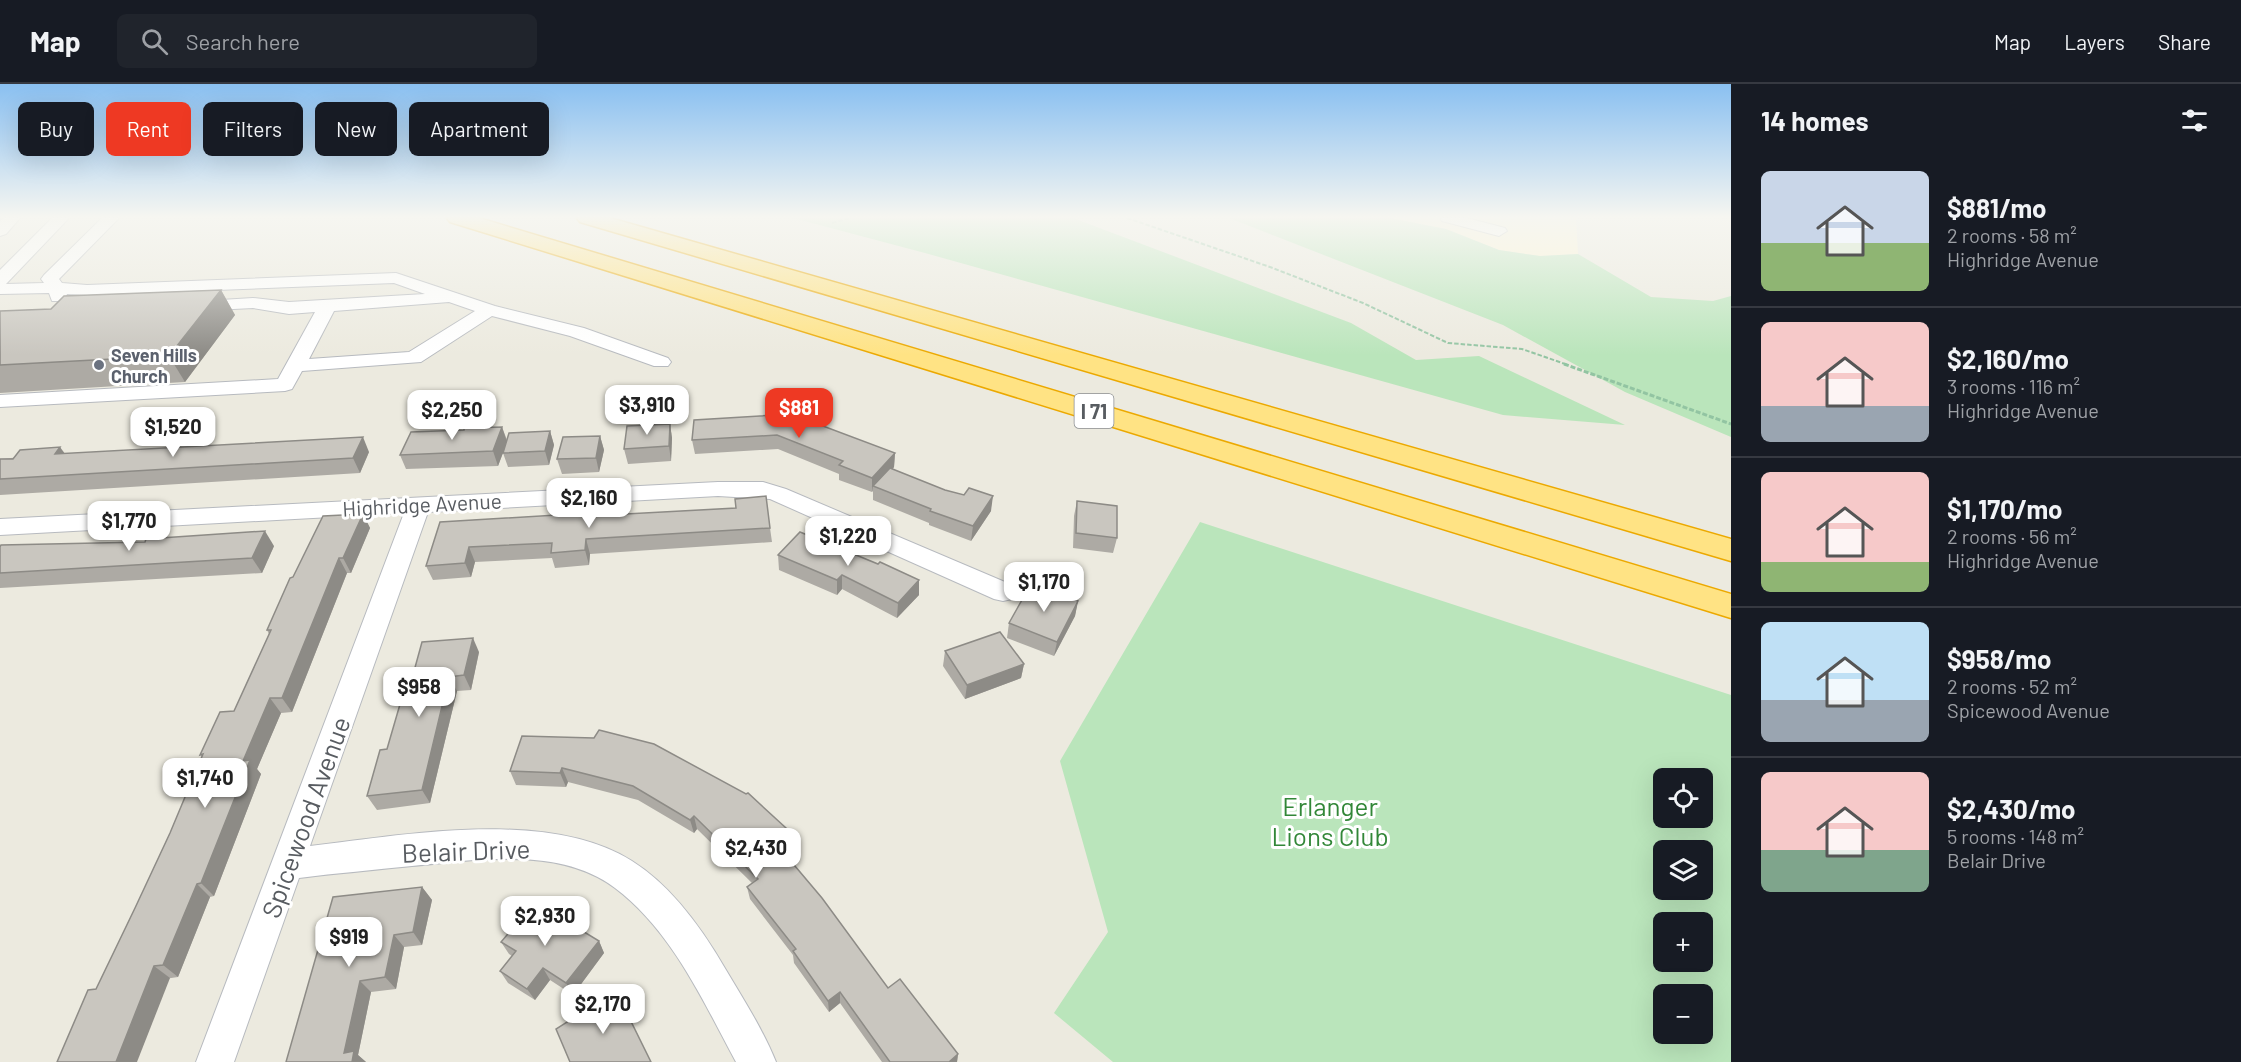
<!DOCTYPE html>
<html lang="en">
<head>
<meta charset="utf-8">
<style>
  :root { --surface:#171b24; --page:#20242c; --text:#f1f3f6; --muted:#9ea1a6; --line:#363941; --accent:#ee3923 }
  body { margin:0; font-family:Barlow,sans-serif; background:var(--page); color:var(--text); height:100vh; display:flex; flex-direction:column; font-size:22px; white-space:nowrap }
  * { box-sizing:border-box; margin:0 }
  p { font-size:20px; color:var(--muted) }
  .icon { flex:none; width:33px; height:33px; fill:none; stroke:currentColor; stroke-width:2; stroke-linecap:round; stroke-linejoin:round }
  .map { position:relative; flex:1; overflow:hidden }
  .side { display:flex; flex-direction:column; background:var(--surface); width:510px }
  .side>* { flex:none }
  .banner { position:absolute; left:18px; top:18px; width:570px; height:54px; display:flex; gap:12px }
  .buttons { position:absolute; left:1653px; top:684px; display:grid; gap:12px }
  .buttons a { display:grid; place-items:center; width:60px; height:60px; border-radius:9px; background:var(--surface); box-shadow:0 6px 24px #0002; font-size:30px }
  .price { position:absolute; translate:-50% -51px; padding:0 14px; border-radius:12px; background:#fff; color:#222; font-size:20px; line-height:39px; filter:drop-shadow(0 2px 3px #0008) }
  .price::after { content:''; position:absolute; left:50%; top:36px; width:18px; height:14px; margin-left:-9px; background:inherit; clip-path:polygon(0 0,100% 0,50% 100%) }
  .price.current { background:var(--accent); color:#fff }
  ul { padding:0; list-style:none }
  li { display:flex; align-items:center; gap:18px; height:150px; padding:0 30px }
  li+li { border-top:2px solid var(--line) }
  li span { display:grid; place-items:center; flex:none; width:168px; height:120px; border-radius:9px; color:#555 }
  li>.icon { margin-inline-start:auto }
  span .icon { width:72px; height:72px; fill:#fffc; stroke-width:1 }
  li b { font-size:26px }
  h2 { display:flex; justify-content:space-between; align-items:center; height:72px; padding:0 30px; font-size:26px }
  .pill { padding:0 21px; border-radius:9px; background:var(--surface); box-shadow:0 6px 24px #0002; font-size:21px; line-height:54px }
  .pill.current { background:var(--accent); color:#fff }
  header { display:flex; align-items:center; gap:36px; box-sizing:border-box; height:84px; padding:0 30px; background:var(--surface); border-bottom:2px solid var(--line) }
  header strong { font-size:28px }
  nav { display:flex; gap:33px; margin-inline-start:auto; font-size:21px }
  .search { width:420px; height:54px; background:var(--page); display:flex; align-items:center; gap:15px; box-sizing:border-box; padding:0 21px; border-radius:9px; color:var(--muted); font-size:22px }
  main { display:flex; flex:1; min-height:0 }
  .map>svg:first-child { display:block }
  .commercial { fill:#fff6d2 }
  .green { fill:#bae5bb; fill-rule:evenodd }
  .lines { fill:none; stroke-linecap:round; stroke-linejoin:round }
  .minor-casing { stroke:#b7babf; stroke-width:2 }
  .highway-casing { stroke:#eca900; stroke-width:3 }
  .path-far1 { stroke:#92c4a2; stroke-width:2; stroke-dasharray:4.5 2; stroke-linecap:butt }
  .path { stroke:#92c4a2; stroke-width:3; stroke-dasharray:5 2; stroke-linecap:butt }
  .minor { fill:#fff; fill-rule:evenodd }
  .highway { fill:#ffe384; fill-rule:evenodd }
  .wall { fill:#adaaa4 }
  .shaded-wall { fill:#8d8b86 }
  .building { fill:#c9c6bf; stroke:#8d8b86; stroke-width:1.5 }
  .worship-dot { fill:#6b7280; stroke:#fff; stroke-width:2 }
  .labels { text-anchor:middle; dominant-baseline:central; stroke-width:6; stroke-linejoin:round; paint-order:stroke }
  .far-worship-label { font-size:18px; font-weight:bold; fill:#5b616d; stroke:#fff; text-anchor:start }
  .shield { fill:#fff; stroke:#8a8d90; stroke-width:1.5 }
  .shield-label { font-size:20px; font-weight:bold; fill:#585c61 }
  .street-label { font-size:21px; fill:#585c61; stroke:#fff }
  .near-park-label { font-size:26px; fill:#328738; stroke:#fff }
  .near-street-label { font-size:26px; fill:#585c61; stroke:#fff }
</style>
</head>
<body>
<header>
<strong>Map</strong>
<div class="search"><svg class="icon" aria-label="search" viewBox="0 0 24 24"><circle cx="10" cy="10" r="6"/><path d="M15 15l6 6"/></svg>Search here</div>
<nav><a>Map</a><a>Layers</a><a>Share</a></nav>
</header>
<main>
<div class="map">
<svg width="1731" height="978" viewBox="0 0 1731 978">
  <rect width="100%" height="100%" fill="#eceadf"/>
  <path class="commercial" d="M1390,134H1576L1578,170L1540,172L1499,166L1446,145Z"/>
  <g class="green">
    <path d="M793,134H1073L1351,239L1416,276L1479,272L1625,341L1503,331L925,169Z"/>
    <path d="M1229,134H1390L1446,145L1499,166L1540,172L1578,170L1651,213L1713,217L1731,212V353L1625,308L1503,241Z"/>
    <path d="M1200,438L1731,611V978H1113L1054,929L1108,848L1060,677ZM1702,694V734H1664V694ZM1702,766V806H1664V766ZM1664,838H1702V878H1664ZM1664,910H1702V950H1664Z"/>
  </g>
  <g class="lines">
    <g class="minor-casing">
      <g id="minor">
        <path d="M3,134H20L6,150L0,152V137Z"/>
        <path d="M52,134H69L6,200L44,199L41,195L44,191L102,134H119L59,195L62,199L87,201L396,189L495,222L584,244L668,274L671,278L668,282H654L570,252L492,232L421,278L302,287L292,305L285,307L0,323V311L278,295L315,228L289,230L253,224L194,227L188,226L185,222L188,218L253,214L289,218L425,210L394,199L87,211L67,210L64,217H52L49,209L0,210V186ZM449,218L475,227L409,268L309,275L334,227Z"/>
        <path d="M1440,134H1467L1505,144L1507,147L1499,152L1442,137Z"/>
        <path d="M718,398H763L786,405L1012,501L1016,508L1012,515L1003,517L994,515L770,415L718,412L428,428L310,762C405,751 548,724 632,777C672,802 703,846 726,886C744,916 763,946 776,978H736C703,917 672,847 615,804C559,762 477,776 412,782C374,786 337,789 299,794L234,978H196L404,429L0,451V435Z"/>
      </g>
    </g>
    <g class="highway-casing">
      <g id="highway">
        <path d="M447,134H479L1731,510V534L450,138Z"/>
        <path d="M577,134H610L1731,455V477L580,138Z"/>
      </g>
    </g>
    <g class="path-far1">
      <path d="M1127,134L1270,183L1363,219L1448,259L1522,265L1568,281"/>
      <path d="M832,139L850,134"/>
    </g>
    <path class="path" d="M1564,280L1731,340"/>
    <use href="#minor" class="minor"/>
    <use href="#highway" class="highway"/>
  </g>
  <g class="wall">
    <path d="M221,206L235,231L185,298L0,309V227L51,225Z"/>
    <path d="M694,336L895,369L894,383L893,385L991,427L971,457L929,441V439L873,416V407L872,408L839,396V390L778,365L695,370L692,356Z"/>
    <path d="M670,340L672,354L671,377L628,380L624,365Z"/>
    <path d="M502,343L507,356L550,347L554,361L549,381L508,383L503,369L498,382L406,385L400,371L464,346Z"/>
    <path d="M600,352L604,366L599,388L562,390L557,375Z"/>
    <path d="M369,368L360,389L0,411V375L65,369Z"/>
    <path d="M1077,417L1117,454L1113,469L1073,464L1074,432Z"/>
    <path d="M589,429L590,432L770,444L772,458L590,470L589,481L555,484L552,474L475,478L471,493L433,496L426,482L440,438Z"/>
    <path d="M363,430L370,444L351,489H347L292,628L281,629L257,685L261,690L214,812L210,813L178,893L96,905L135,824L170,749L202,672L200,671L234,627L269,550L267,546L293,493Z"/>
    <path d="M274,462L262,489L0,504V463Z"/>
    <path d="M778,471L919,511L897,534L842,505L837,511L779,486Z"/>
    <path d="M1078,517L1075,532L1054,572L1007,554L1009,539Z"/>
    <path d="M945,567L1024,580L1021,594L965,615L943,582Z"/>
    <path d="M479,568L471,606L457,607L430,719L377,726L367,712L387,665L408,609Z"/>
    <path d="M522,652L787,758L780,764L888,904L958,970L957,978H882L840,919L829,928L794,879L793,871L750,815L747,803L752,799L697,745L694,749L638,716L568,698L566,703L516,701L510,687Z"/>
    <path d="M422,803L432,816L422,861L404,863L396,905L371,908L358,971L366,978H286Z"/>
    <path d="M599,857L604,869L573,911L550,896L535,916L508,899L500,887L512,872L509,870L501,858Z"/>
  </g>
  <g class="shaded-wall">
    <path d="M221,206L235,231L185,298L169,272Z"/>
    <path d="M670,340L672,354L671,377L669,362Z"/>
    <path d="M502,343L507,358L498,382L493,367Z"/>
    <path d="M550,347L554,361L549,381L545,367Z"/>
    <path d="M600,352L604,366L599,388L596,374Z"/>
    <path d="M363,353L369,368L360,389L353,374Z"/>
    <path d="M60,363L71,378L55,370Z"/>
    <path d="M895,369L894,383L877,403L873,402L872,408V394Z"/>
    <path d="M993,412L991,427L971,457L973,442Z"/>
    <path d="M363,430L370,444L351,489L343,474Z"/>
    <path d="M265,447L274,462L262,489L252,474Z"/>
    <path d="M586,455L590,470L589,481L585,466Z"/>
    <path d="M469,463L475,478L471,493L465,479Z"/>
    <path d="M339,474L347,489L292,628L282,614Z"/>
    <path d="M842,491V505L837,511V496Z"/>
    <path d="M919,496V511L897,534L898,519Z"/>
    <path d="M1078,517L1075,532L1054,572L1057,558Z"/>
    <path d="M473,554L479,568L471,606L464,591Z"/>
    <path d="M1024,580L1021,594L965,615L967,601Z"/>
    <path d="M449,593L457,607L430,719L422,706Z"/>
    <path d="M270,614L281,629L257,685L261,690L214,812L201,799L243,677Z"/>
    <path d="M562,684L568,698L566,703L560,689Z"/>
    <path d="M694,732L697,745L694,749L690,736Z"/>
    <path d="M786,744L787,758L775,769L773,756Z"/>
    <path d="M197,800L210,813L178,893L163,881Z"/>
    <path d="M422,803L432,816L422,861L413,848Z"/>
    <path d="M394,851L404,863L396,905L385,893Z"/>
    <path d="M599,857L604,869L573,911L566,899Z"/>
    <path d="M154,882L170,894L137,978H116Z"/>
    <path d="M543,884L550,896L535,916L527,905Z"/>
    <path d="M360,897L371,908L358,971L366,978H352L344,969Z"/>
    <path d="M840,908V919L829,928L828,917Z"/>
    <path d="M958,970L957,978H949Z"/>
  </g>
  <g class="building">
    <path d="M221,206L169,272L0,281V227L51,225L64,212Z"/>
    <path d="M791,330L895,369L872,394L839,381L843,377L777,351L692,356L694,336Z"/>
    <path d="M670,340L669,362L624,365L627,342Z"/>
    <path d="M502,343L493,367L400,371L411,348L464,346V344Z"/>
    <path d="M550,347L545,367L503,369L509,349Z"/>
    <path d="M600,352L596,374L557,375L563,353Z"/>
    <path d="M363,353L353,374L0,395V375H13L20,366L60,363L55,370Z"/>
    <path d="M890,384L945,406L964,411L969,404L993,412L973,442L930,427L931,425L873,402Z"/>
    <path d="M766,412L770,444L586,455L585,466L551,469L552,459L469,463L465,479L426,482L440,438L589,429V432L736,424L735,415Z"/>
    <path d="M1077,417L1117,422V454L1076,449Z"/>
    <path d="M363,430L343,474H339L282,614H270L243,677L250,676L201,799L197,800L163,881L154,882L116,978H57L88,906L96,905L135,824L170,749L203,670L200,671L220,628L234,627L271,546H267L290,494L293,493L323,432Z"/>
    <path d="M265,447L252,474L0,489V463L1,461L145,458L146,455Z"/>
    <path d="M800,448L878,480L880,478L919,496L898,519L842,491L837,496L778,471Z"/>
    <path d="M1031,500L1078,517L1057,558L1009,539Z"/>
    <path d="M1000,548L1024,580L967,601L945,567Z"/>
    <path d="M473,554L464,591L449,593L422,706L367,712L380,666L387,665L403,610L408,609L422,558Z"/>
    <path d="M599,646L654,660L746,710L748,709L786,744L773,756L822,814L888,904L900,895L958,970L949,978H890L840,908L828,917L793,867L796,865L747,803L758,795L694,732L690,736L633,702L562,684L560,689L510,687L522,652L594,654Z"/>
    <path d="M422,803L413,848L394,851L385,893L360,897L344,969L354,967L352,978H286L333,813Z"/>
    <path d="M535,818L599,857L566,899L543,884L527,905L500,887L516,867L501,858Z"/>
    <path d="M616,907L651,978H570L556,945Z"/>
  </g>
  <linearGradient id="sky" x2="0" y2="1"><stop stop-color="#8ac0f1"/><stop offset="0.49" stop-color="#f6f6f1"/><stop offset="1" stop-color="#f6f6f1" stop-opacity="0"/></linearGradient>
  <rect width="1731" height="271" fill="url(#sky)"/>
  <circle class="worship-dot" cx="99" cy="281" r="6"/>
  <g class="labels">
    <g class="far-worship-label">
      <text x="111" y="271">Seven Hills<tspan x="111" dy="21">Church</tspan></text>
    </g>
    <rect class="shield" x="1074.5" y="310" width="39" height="34" rx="4.5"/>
    <g class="shield-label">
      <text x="1094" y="327">I 71</text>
    </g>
    <g class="street-label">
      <text transform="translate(422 420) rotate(-3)">Highridge Avenue</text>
    </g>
    <g class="near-park-label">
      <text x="1330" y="721">Erlanger<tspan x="1330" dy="30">Lions Club</tspan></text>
    </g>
    <g class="near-street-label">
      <text transform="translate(305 733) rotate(-70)">Spicewood Avenue</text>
      <text transform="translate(466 766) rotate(-2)">Belair Drive</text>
    </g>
  </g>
</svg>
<div class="buttons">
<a><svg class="icon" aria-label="locate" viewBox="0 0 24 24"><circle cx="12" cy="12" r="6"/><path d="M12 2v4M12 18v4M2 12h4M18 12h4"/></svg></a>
<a><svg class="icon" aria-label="layers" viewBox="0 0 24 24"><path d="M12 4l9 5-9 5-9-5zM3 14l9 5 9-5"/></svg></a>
<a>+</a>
<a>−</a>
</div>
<b class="price" style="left:647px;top:352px">$3,910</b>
<b class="price current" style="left:799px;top:355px">$881</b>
<b class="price" style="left:452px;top:357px">$2,250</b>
<b class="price" style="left:173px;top:374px">$1,520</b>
<b class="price" style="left:589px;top:445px">$2,160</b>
<b class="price" style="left:129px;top:468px">$1,770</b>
<b class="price" style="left:848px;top:483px">$1,220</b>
<b class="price" style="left:1044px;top:529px">$1,170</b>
<b class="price" style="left:419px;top:634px">$958</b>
<b class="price" style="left:205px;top:725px">$1,740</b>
<b class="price" style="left:756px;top:795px">$2,430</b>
<b class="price" style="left:545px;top:863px">$2,930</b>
<b class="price" style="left:349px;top:884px">$919</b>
<b class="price" style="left:603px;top:951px">$2,170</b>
<div class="banner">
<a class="pill">Buy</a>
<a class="pill current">Rent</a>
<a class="pill">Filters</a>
<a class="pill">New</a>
<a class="pill">Apartment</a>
</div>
</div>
<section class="side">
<h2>14 homes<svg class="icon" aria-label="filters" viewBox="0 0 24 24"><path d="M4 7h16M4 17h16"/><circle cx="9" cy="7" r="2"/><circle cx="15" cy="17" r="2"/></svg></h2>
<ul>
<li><span style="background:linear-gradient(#c9d6e8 60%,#8fb573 0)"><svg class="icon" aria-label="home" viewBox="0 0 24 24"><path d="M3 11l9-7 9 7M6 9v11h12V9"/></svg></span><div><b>$881/mo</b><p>2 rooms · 58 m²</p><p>Highridge Avenue</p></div></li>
<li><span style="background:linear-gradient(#f6c9c9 70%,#9aa5b1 0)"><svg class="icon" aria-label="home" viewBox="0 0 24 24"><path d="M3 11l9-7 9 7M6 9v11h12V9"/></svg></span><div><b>$2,160/mo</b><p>3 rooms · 116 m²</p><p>Highridge Avenue</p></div></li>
<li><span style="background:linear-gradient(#f6c9c9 75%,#8fb573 0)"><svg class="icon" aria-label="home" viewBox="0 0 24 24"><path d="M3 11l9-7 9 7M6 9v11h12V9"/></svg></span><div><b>$1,170/mo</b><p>2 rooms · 56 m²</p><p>Highridge Avenue</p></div></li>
<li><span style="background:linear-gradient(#bfe0f5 65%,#9aa5b1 0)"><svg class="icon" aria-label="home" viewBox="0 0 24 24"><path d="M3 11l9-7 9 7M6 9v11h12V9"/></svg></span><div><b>$958/mo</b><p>2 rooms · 52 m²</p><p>Spicewood Avenue</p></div></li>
<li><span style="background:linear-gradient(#f6c9c9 65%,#7fa58c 0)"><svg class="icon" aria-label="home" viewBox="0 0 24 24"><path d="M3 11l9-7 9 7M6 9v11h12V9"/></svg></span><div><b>$2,430/mo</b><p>5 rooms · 148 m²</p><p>Belair Drive</p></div></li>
</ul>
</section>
</main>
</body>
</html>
